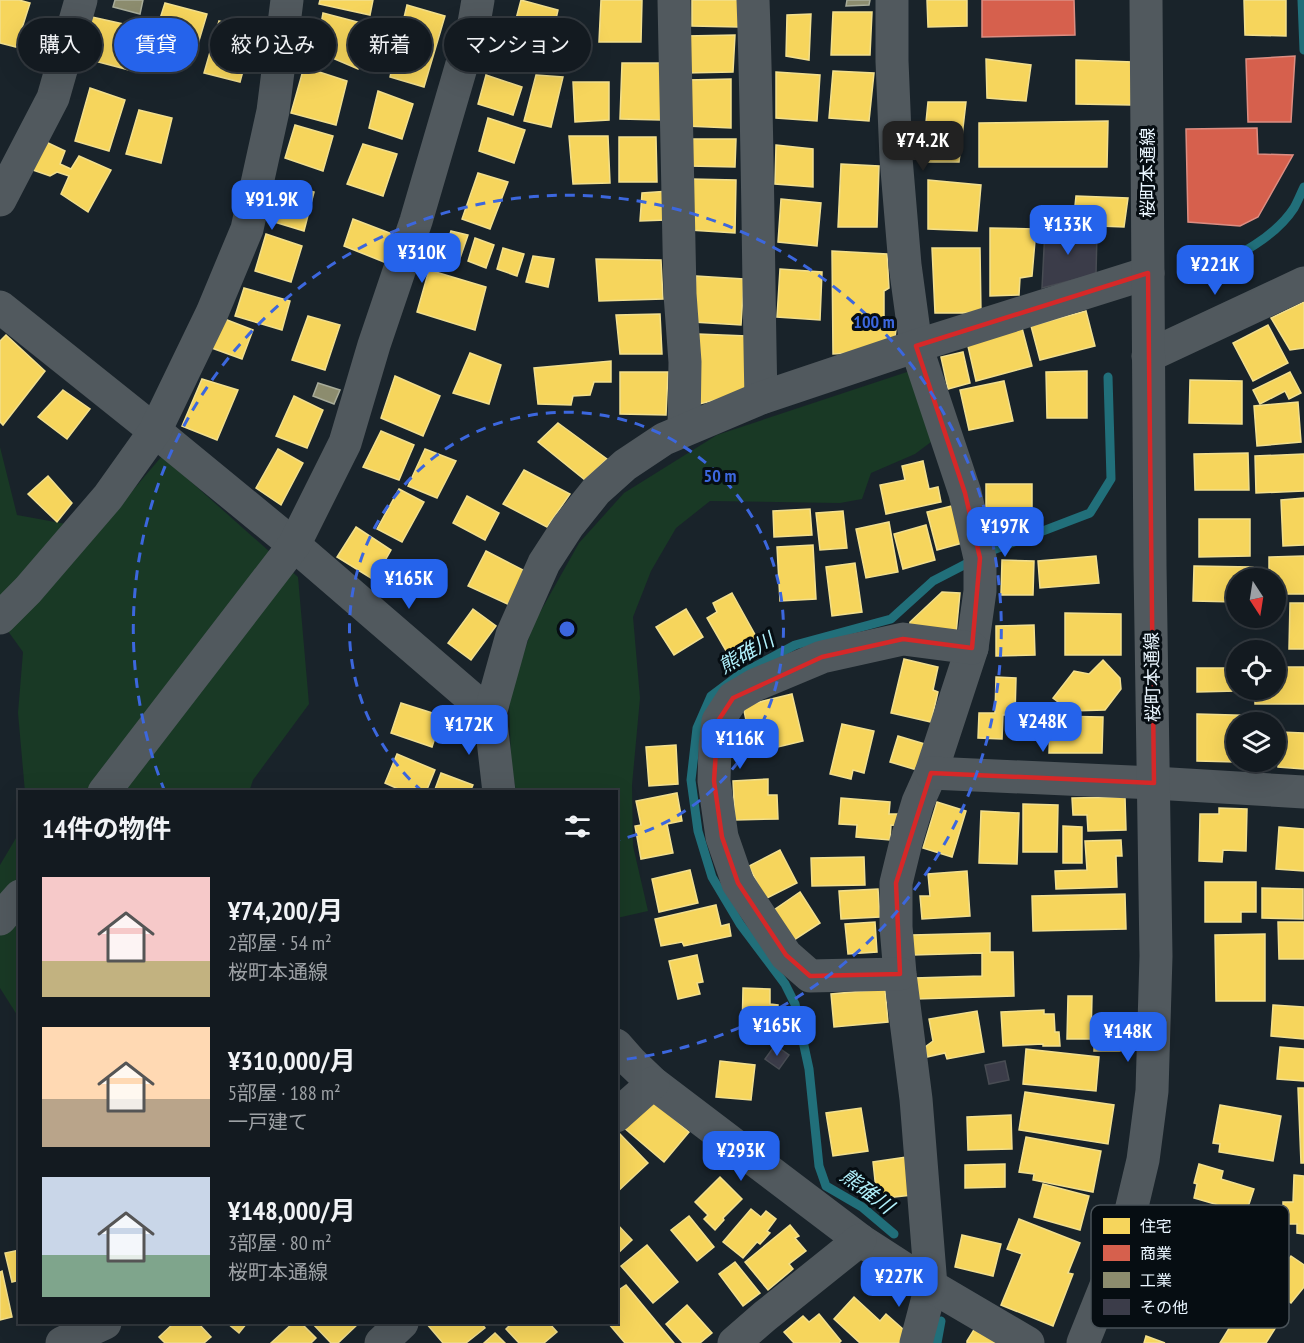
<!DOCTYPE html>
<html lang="ja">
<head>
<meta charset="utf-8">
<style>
  :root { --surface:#131a20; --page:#20272d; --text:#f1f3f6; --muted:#9da1a5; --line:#32383e; --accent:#2563eb }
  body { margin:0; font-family:"PT Sans Narrow","Noto Sans JP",sans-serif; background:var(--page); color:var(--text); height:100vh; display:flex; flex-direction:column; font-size:22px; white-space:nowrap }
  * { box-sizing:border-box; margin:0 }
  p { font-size:20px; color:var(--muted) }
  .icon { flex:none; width:33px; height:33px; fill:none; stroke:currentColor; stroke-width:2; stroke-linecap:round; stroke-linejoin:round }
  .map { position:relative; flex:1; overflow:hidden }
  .details { position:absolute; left:18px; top:790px; width:600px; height:534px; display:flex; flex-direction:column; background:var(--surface); border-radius:0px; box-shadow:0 6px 24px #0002,0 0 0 2px var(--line) }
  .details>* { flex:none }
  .hud { position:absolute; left:18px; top:18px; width:600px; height:54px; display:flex; gap:12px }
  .needle { width:39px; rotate:168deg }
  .buttons { position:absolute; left:1226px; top:568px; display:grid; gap:12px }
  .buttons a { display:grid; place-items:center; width:60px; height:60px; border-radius:50%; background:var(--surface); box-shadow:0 6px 24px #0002,0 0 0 2px var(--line); font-size:30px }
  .price { position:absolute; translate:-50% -51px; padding:0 14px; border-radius:12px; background:var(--accent); color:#fff; font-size:20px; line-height:39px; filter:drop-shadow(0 2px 3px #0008) }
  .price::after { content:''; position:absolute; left:50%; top:36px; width:18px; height:14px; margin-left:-9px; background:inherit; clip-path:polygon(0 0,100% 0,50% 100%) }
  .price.selected { background:#222; color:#fff }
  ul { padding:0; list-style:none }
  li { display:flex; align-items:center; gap:18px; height:150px; padding:0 24px }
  li span { display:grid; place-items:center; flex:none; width:168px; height:120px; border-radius:0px; color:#555 }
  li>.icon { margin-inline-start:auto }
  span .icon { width:72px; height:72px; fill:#fffc; stroke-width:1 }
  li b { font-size:26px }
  h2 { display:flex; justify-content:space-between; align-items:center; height:72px; padding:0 24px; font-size:26px }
  .chip { padding:0 21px; border-radius:27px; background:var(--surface); box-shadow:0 6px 24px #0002,0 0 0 2px var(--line); font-size:21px; line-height:54px }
  .chip.selected { background:var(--accent); color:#fff }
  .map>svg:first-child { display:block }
  .green { fill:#193925 }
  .homes { fill:#f6d55c; stroke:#f2df8d; stroke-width:1.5 }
  .shops { fill:#d6604d; stroke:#dc8d82; stroke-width:1.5 }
  .industry { fill:#8c8c6e; stroke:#a8ac9a; stroke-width:1.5 }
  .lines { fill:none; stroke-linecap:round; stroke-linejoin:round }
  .stream { stroke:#216f7a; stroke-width:9 }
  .building { fill:#3b3c49; stroke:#484c53; stroke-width:1.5 }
  .minor { stroke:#51595e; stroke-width:33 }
  .marked { fill:none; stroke:#d62828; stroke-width:4.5; stroke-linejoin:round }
  .ring { fill:none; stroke:#3c67de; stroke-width:3; stroke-dasharray:10 8 }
  .labels { text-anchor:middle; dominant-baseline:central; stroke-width:6; stroke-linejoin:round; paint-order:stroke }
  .street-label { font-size:18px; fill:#eaf6ff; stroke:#060d12 }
  .water-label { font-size:20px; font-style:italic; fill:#b1f1fc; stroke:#060d12 }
  .key { fill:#060d12; stroke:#4a5359; stroke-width:1.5 }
  .key-label { font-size:16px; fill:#eaf6ff }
  .centre { fill:#3c67de; stroke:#060d12; stroke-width:3 }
  .ring-label { font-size:18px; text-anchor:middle; font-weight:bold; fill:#3c67de; stroke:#060d12; stroke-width:6; stroke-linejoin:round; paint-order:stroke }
</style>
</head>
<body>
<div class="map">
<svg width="1304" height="1343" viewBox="0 0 1304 1343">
  <rect width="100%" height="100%" fill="#19232a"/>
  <g class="green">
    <path d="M913,370L935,439L915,454L871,473L862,499L840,503L710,501L676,528L651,571L633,617L640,698L632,785L633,846L648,911L617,918L616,792H516L511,763L509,696L534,623L579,543L624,493L717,435Z"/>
    <path d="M0,447L17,515L99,530L162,456L298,577L309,704L253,780L249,792H25L18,713L23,652L0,620Z"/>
    <path d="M19,833V1018L0,988V865Z"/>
  </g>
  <g class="homes">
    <path d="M0,0H19L30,3L16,47L0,43Z"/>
    <path d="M320,0H373L370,15L319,4Z"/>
    <path d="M521,0L558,10L546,63L507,53Z"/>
    <path d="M601,0H642L641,42H599Z"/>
    <path d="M692,0H739V27L692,26Z"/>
    <path d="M927,0H967V26L928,27Z"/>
    <path d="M1244,0H1286V36L1245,35Z"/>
    <path d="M165,3L207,14L195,54L152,44Z"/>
    <path d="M407,5L445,16L424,87L390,77Z"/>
    <path d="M833,12H872L870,55H831Z"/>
    <path d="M323,13L369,25L358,69L316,51Z"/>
    <path d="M811,14L809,60L786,56L787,15Z"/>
    <path d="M92,17L142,28L133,71L83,58Z"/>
    <path d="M219,21L254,30L240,82L204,73Z"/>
    <path d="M735,35L733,72L685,73L686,36Z"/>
    <path d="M986,59L1031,65L1026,101L987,98Z"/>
    <path d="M1076,60L1133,62L1131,105L1076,104Z"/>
    <path d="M622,63H661V120L620,119Z"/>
    <path d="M304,67L347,81L336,125L291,113Z"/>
    <path d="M833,71L874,73L869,121L829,118Z"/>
    <path d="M776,72L820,75L817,121L776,118Z"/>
    <path d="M486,75L522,87L513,115L478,104Z"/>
    <path d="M536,75L563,77L551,127L524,121Z"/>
    <path d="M731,79V128L686,126L687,80Z"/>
    <path d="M573,82H609V120L575,122Z"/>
    <path d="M90,88L125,100L109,151L75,141Z"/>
    <path d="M378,91L413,104L402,139L369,128Z"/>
    <path d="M928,102H966L959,162H922Z"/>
    <path d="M139,110L172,118L161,163L126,154Z"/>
    <path d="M488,118L525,130L514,163L479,151Z"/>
    <path d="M1108,121L1107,167H979V123Z"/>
    <path d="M295,125L333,136L323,171L285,158Z"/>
    <path d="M569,136H608L610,183L573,184Z"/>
    <path d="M619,137H656L657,182H619Z"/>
    <path d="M690,139H736L735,167L689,166Z"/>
    <path d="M46,142L65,151L60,164L71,169L79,156L111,170L88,212L61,194L69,176L57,172L50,176L33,170Z"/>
    <path d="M363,144L397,154L383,196L347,184Z"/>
    <path d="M776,145L813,149V187L775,184Z"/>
    <path d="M841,164L879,166L877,227H838Z"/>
    <path d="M478,173L508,182L490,229L462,219Z"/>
    <path d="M691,179L736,180L735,233L690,230Z"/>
    <path d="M928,180L981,185L977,231L928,229Z"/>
    <path d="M283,184L314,192L304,231L271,221Z"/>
    <path d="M669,191L666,220L640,221L642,193Z"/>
    <path d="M1076,196L1128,198L1124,227L1073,225Z"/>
    <path d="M781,199L821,203L817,246L778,242Z"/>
    <path d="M353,219L400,237L389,264L344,246Z"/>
    <path d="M990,228L1036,229L1032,276L1020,278L1019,295L990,296Z"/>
    <path d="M451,231L468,235L459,261L443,255Z"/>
    <path d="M266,234L302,246L291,282L255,271Z"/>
    <path d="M475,238L494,245L486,268L468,261Z"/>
    <path d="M503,248L524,254L517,276L497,269Z"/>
    <path d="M932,248H980L981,313H935Z"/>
    <path d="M832,251L887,254L889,288L884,291V317L897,321L894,346L867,352L833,354Z"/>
    <path d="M533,256L554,259L548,287L526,282Z"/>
    <path d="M596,259L661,260L663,299L599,301Z"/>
    <path d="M780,269L822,272L820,320L777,317Z"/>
    <path d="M429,270L486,287L475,330L417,312Z"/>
    <path d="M696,276L744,279L741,325L693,322Z"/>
    <path d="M244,288L290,301L282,330L235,316Z"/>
    <path d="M1304,302V348L1290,350L1271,318Z"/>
    <path d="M1086,311L1095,346L1040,360L1031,326Z"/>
    <path d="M660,314L662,354H620L616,315Z"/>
    <path d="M308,316L340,325L325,370L292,360Z"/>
    <path d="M222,318L253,330L242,359L209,347Z"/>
    <path d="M1268,325L1288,363L1253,381L1233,343Z"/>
    <path d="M1022,328L1032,366L976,381L967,342Z"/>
    <path d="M698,334L747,336L748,392L695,405Z"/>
    <path d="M6,335L45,371L3,425L0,422V341Z"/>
    <path d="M963,352L970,383L948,389L941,357Z"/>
    <path d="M470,353L501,365L489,404L453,393Z"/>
    <path d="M611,361V382H594L590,395L573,396L571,405L538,404L534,368Z"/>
    <path d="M1087,371V418H1047L1046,372Z"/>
    <path d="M620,372H668L666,415L620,414Z"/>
    <path d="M1290,372L1301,393L1289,399L1285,391L1260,404L1253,390Z"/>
    <path d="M395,376L440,396L423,436L381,418Z"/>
    <path d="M202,379L238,390L217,440L182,426Z"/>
    <path d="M1190,380L1242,381V424L1189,423Z"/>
    <path d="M1004,381L1013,421L969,430L960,390Z"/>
    <path d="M63,390L90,409L67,439L38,417Z"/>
    <path d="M294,396L323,410L307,448L276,436Z"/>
    <path d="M1298,402L1301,442L1257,446L1254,406Z"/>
    <path d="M558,423L607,459L585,480L538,442Z"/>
    <path d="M381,431L414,445L399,480L363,467Z"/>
    <path d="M278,449L303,463L281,505L256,488Z"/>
    <path d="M425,449L456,461L437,498L408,486Z"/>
    <path d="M1248,453L1249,490H1195L1194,454Z"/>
    <path d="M1304,454V491L1256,493L1255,456Z"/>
    <path d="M923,461L929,489L938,487L941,502L886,514L880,485L905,480L902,466Z"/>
    <path d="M524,470L570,494L547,527L503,504Z"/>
    <path d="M48,476L72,503L57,522L28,494Z"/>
    <rect x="986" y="484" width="46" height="33"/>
    <path d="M399,489L424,502L402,542L377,529Z"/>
    <path d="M467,496L499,513L485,540L453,523Z"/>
    <path d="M1304,498V545L1283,546L1281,500Z"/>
    <path d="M960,504L970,541L937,550L927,512Z"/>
    <path d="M810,509L812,535L774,537L773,511Z"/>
    <path d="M843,511L847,548L820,550L816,513Z"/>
    <path d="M1199,519H1250V556L1199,557Z"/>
    <path d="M889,522L898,572L866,578L856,529Z"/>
    <path d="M926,525L935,560L903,569L894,534Z"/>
    <path d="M356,527L391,550L374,580L337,557Z"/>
    <path d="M813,545L816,599L780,601L777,547Z"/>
    <path d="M486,551L527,572L512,606L468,586Z"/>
    <path d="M1096,556L1099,583L1040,588L1038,561Z"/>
    <path d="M1304,556V594H1275V579H1269V557Z"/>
    <path d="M1002,560L1034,561L1033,595H1001Z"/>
    <path d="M855,563L862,612L832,616L826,567Z"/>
    <path d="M1194,566L1253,567V579H1236V602L1193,601Z"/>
    <path d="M942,592L960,593L956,634L909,630L910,622Z"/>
    <path d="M732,593L758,640L729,656L707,618L717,612L713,603Z"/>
    <path d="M1290,603H1304V649H1289Z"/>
    <path d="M473,609L496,626L471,660L448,643Z"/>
    <path d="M686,609L703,637L674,655L656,627Z"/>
    <path d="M1065,613L1121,614V655H1065Z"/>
    <path d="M1034,625L1035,655L996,656V626Z"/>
    <path d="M904,659L938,667L933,690L938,692L931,722L891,713Z"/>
    <path d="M1103,660L1120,678L1121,689L1105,710L1070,711L1053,698L1074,671L1089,674Z"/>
    <path d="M1275,667H1304V704H1255V690H1275Z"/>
    <path d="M1197,668H1236L1237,691L1197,692Z"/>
    <path d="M996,677L1016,678L1015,715H1003L1002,739L978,738L979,713H995Z"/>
    <path d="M792,694L803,741L753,753L743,706Z"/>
    <path d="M401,703L442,716L432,747L391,733Z"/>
    <path d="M1197,714L1270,716L1269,723H1236V762L1197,761Z"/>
    <path d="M1050,716L1103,717L1102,753H1049Z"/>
    <path d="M842,724L874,731L864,773L853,770L851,779L830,774Z"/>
    <path d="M1280,732L1304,733V769L1278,767Z"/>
    <path d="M898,736L925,744L917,770L890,762Z"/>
    <path d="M676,745L678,784L649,786L646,747Z"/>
    <path d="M397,754L435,770L426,792H405L385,783Z"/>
    <path d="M441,773L473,785L470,792H434Z"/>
    <path d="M768,779V795H777L778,819L735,820L733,781Z"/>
    <path d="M677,793L682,821L667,824L673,853L641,859L635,826L641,825L636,801Z"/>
    <path d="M1125,797L1126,830L1088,831L1087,815H1073L1072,798Z"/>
    <path d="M841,798L890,802L889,814H901L900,826L891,825L890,840L856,837L857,825L839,824Z"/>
    <path d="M937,802L966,811L952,857L923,848Z"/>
    <path d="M1023,804L1058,805L1057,852H1023Z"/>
    <path d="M1219,808L1247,809L1246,851L1223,850L1222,862L1199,861L1200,814H1219Z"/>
    <path d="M981,811L1019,813L1017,864L979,863Z"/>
    <path d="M1063,826L1082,827V863H1063Z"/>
    <path d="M1279,827L1304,829V871L1276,869Z"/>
    <path d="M1121,840L1122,856H1116L1117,887L1056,889L1055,871L1087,870L1085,841Z"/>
    <path d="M780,850L797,883L765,899L749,866Z"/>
    <path d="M864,857L865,885L812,886L811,858Z"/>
    <path d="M690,870L698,903L659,912L652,879Z"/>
    <path d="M967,871L970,916L922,919L920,896H930L928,874Z"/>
    <path d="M1205,882H1256V912H1241V922H1205Z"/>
    <path d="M1262,888L1303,889V919L1262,918Z"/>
    <path d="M878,889L880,917L841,919L839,891Z"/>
    <path d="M800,892L820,923L791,942L771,912Z"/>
    <path d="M1125,894L1126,929L1033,931L1032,896Z"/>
    <path d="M716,905L721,926L729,924L731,936L684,946L682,942L661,946L655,919Z"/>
    <path d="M875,922L877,952L848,954L845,924Z"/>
    <path d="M1278,922H1304V959H1279Z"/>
    <path d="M990,933V952H1013L1014,996L915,999L914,978L982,976V953L913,955L912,935Z"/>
    <path d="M1265,934V1001H1216L1215,935Z"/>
    <path d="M697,955L703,982L697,983L700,994L678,999L669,961Z"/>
    <path d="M743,988L770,989V1004L778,1005L777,1022L768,1021V1041L761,1040V1035H742Z"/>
    <path d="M885,989L888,1022L834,1027L831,994Z"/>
    <path d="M1068,996H1092L1091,1039H1067Z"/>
    <path d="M1273,1005L1304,1007V1039L1271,1036Z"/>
    <path d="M1044,1010V1014H1054L1055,1032H1059L1060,1046H1043V1044L1003,1046L1001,1012Z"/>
    <path d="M977,1011L984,1052L947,1059L945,1053L927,1057L925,1047L933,1041L929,1019Z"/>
    <path d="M1095,1016H1120V1051H1094Z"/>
    <path d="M1280,1047L1304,1049V1081L1277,1079Z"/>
    <path d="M1026,1049L1099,1057L1096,1091L1023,1084Z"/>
    <path d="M720,1061L755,1065L751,1100L716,1097Z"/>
    <path d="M1298,1088H1304V1163H1301Z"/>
    <path d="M1025,1092L1114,1105L1108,1144L1019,1130Z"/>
    <path d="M649,1097L689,1132L664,1162L623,1127Z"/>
    <path d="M1220,1105L1281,1116L1273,1161L1219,1152L1220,1144L1213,1143Z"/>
    <path d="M861,1108L868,1151L833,1156L826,1113Z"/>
    <path d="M1011,1115L1012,1149L968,1150L967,1117Z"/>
    <path d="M619,1133L648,1163L616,1193V1135Z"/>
    <path d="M1026,1137L1101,1151L1093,1192L1033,1180L1034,1174L1019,1172Z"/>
    <path d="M906,1157L912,1195L877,1199L873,1162Z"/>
    <path d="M1005,1164V1187L965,1188V1165Z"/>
    <path d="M1199,1164L1223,1171L1221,1179L1254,1189L1246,1213L1194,1198L1197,1184L1194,1183Z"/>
    <path d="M1294,1175L1304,1176V1234L1297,1233V1224H1283V1202H1293Z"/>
    <path d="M720,1177L742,1199L723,1218L724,1220L715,1230L704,1219L708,1215L695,1202Z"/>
    <path d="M1043,1184L1089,1196L1080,1230L1034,1217Z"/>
    <path d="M751,1209L761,1217L766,1211L776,1219L767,1231L770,1233L760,1244L757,1242L743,1258L723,1242Z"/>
    <path d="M689,1216L714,1247L697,1261L671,1230Z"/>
    <path d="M1019,1219L1080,1243L1068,1273L1073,1274L1053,1326L1001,1305L1022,1254L1007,1249Z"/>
    <path d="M616,1223L632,1240L616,1255Z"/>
    <path d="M790,1225L799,1236L795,1238L806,1251L789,1264L793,1269L768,1290L745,1262Z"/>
    <path d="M962,1235L1001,1244L993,1276L955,1267Z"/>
    <path d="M647,1245L678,1282L653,1303L621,1266Z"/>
    <path d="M20,1250V1280L12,1282L5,1253Z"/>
    <path d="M1291,1256L1304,1265V1287L1291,1303L1268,1286Z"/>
    <path d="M735,1262L760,1293L743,1306L719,1274Z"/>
    <path d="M2,1271L12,1317L0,1320V1272Z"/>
    <path d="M626,1285L674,1343H625L608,1323H616V1292Z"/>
    <path d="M854,1297L880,1321L886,1314L912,1337L907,1343H860L834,1319Z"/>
    <path d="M1247,1299L1281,1319L1266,1343H1220Z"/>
    <path d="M687,1305L712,1333L700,1343H683L666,1324Z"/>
    <path d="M819,1314L841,1341L839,1343H794L784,1332L803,1316L809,1322Z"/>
    <path d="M174,1323H198L211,1337L204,1343H165L159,1337Z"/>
    <path d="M227,1323H247L239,1333Z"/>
    <path d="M293,1323H301L316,1338L311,1343H271Z"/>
    <path d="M312,1323H359L338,1343H331Z"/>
    <path d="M426,1323H481L485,1328L466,1343H443Z"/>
    <path d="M512,1323H549L557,1332L544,1343H519L506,1329Z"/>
    <path d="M975,1328L1000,1343H967V1341Z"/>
    <path d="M495,1333L505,1343H484Z"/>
    <path d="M1146,1336L1165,1343H1144Z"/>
  </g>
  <g class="shops">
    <path d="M982,0H1074L1075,35L982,37Z"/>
    <path d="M1295,56L1291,122H1248L1246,59Z"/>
    <path d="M1257,128L1258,154L1293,155L1258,217L1240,226L1188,222L1186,129Z"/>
  </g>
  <g class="industry">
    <path d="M115,0H143L140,14L113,7Z"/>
    <path d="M847,0H870L869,5L846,6Z"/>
    <path d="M318,383L340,390L334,404L313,396Z"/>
  </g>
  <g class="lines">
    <g class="stream">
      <path d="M1302,0L1304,50"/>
      <path d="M1191,279C1226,261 1272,242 1294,208C1298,201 1301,193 1304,187"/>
      <path d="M894,1234L862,1207L826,1186L819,1166L809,1069L795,1004L785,984L740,924L712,877L698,831L691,780L697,728L711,696L739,675L795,645L891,619L933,581L993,550L1090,513L1111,479L1108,377"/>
      <path d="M937,1343L941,1321"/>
    </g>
  </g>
  <g class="building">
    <path d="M1045,229L1097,233L1096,274L1042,288Z"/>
    <path d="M775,1045L789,1055L779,1069L765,1059Z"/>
    <path d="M1005,1061L1009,1080L989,1084L985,1065Z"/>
  </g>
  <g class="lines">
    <g class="minor">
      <path d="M674,0L680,294L685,362L684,430"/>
      <path d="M753,0C758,133 758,266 761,398"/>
      <path d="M892,0V61L896,158L905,265L916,346L965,493L980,558V591L972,648L931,773L918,802L906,842L896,883V927L900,974L916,1099L931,1286L916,1343"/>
      <path d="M0,200L53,98L81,0"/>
      <path d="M0,307L155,431L294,545L490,714"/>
      <path d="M1148,356L1304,283"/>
      <path d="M0,618L28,590L108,497L155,431L212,313L247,229L273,111L287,0"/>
      <path d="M931,773L1154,783L1304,792"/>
      <path d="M104,792L294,545L345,443L374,345L416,221L474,23L478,0"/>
      <path d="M499,792L490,714L512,635L544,563L568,526L596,491L625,465L664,439L761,398L916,346L1148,273"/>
      <path d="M0,919L20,896"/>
      <path d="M900,974L810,976L786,955L738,883L722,837L714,781L715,746L718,721L733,698L755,685L822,657L903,639L972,648"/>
      <path d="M616,1045L631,1062L653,1083L860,1240L931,1286L1028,1343"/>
      <path d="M616,1116L653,1083"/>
      <path d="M62,1343L105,1323"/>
      <path d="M381,1343L402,1323"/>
      <path d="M734,1343L765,1316L860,1240"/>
      <path d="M1083,1343L1117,1258L1129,1219L1143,1160L1152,1091L1156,956L1150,566L1146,0"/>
    </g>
  </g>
  <path class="marked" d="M1148,273L1154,783L931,773L896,883L900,974L810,976L786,955L738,883L722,837L714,781L718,721L733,698L822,657L903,639L972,648L980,558L965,493L916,346Z"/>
  <g class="ring">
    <path d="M423 792A217 217 0 1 1 618 840"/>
    <path d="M165 792A434 434 0 1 1 620 1060"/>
  </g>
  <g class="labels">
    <g class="street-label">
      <text transform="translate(1147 173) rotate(-90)">桜町本通線</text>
      <text transform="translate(1152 677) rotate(-91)">桜町本通線</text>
    </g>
    <g class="water-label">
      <text transform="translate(746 653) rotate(-30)">熊碓川</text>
      <text transform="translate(867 1191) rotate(37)">熊碓川</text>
    </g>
  </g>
  <rect x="1091" y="1205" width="198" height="123" rx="9" class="key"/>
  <rect x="1103" y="1218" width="27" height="16" fill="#f6d55c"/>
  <rect x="1103" y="1245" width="27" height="16" fill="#d6604d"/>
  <rect x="1103" y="1272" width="27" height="16" fill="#8c8c6e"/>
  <rect x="1103" y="1299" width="27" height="16" fill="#3b3c49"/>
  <g class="key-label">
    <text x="1140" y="1232">住宅</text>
    <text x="1140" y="1259">商業</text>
    <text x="1140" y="1286">工業</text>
    <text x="1140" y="1313">その他</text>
  </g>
  <circle cx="567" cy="629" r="9" class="centre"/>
  <g class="ring-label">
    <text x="874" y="328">100 m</text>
    <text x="720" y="482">50 m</text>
  </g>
</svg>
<div class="buttons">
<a><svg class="needle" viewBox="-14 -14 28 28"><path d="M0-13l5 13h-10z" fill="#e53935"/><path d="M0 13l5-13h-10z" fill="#9da1a5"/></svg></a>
<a><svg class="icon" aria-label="locate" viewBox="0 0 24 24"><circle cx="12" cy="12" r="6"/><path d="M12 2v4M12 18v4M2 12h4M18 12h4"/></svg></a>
<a><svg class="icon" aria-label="layers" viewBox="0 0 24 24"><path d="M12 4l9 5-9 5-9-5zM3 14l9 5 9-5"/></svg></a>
</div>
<b class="price selected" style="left:923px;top:172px">¥74.2K</b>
<b class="price" style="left:272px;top:231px">¥91.9K</b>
<b class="price" style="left:1068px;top:256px">¥133K</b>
<b class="price" style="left:422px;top:284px">¥310K</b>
<b class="price" style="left:1215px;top:296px">¥221K</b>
<b class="price" style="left:1005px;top:558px">¥197K</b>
<b class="price" style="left:409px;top:610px">¥165K</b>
<b class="price" style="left:1043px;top:753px">¥248K</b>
<b class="price" style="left:469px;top:756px">¥172K</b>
<b class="price" style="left:740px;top:770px">¥116K</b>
<b class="price" style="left:777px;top:1057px">¥165K</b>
<b class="price" style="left:1128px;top:1063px">¥148K</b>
<b class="price" style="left:741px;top:1182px">¥293K</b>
<b class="price" style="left:899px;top:1308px">¥227K</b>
<div class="hud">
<a class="chip">購入</a>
<a class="chip selected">賃貸</a>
<a class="chip">絞り込み</a>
<a class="chip">新着</a>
<a class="chip">マンション</a>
</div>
<section class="details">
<h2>14件の物件<svg class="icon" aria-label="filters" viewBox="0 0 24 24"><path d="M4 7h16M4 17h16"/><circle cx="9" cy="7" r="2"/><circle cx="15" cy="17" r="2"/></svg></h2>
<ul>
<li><span style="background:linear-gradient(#f6c9c9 70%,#c2b280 0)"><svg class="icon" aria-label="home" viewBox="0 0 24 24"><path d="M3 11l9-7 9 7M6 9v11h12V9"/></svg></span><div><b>¥74,200/月</b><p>2部屋 · 54 m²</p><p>桜町本通線</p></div></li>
<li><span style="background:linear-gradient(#ffd9b3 60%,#b9a48a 0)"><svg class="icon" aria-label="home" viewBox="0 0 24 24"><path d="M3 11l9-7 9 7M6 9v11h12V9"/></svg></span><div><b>¥310,000/月</b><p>5部屋 · 188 m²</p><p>一戸建て</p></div></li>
<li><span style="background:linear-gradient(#c9d6e8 65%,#7fa58c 0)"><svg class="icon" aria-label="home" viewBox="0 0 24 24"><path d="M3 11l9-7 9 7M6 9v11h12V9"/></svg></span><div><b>¥148,000/月</b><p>3部屋 · 80 m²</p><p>桜町本通線</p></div></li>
</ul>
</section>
</div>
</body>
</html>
